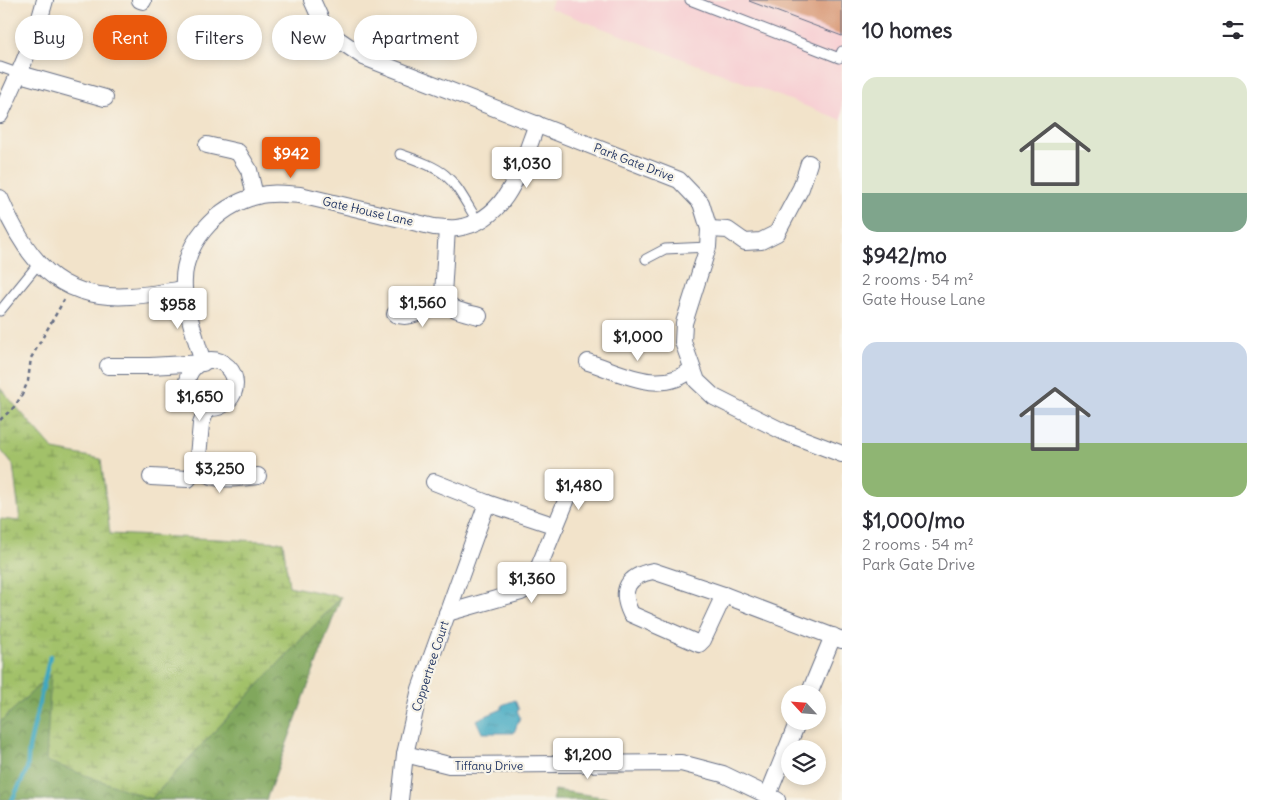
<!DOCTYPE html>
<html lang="en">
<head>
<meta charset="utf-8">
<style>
  :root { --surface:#fff; --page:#f7f7f7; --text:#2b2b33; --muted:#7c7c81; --accent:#ea580c }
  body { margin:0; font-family:Delius,sans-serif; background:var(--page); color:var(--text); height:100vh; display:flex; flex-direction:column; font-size:19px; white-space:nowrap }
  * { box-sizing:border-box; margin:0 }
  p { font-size:16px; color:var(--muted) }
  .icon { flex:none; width:28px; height:28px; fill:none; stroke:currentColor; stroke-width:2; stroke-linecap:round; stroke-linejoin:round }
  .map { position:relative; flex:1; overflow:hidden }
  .side { display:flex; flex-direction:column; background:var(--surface); width:425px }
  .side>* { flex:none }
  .guide { position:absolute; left:15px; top:15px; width:475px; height:45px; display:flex; gap:10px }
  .needle { width:32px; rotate:296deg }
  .fabs { position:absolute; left:781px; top:685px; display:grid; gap:10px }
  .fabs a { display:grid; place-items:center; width:45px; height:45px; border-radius:50%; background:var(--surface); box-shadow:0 2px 8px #0003; font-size:25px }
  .price { position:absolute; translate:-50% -42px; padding:0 11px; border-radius:5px; background:#fff; color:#222; font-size:16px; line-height:32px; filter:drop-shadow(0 1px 2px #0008) }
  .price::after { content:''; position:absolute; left:50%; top:30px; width:15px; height:11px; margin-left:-8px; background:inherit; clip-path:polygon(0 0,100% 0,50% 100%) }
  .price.active { background:var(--accent); color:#fff }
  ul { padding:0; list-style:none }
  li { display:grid; align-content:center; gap:10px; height:265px; padding:0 20px }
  li span { display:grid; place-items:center; height:155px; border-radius:15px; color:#555 }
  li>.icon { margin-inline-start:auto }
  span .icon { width:90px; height:90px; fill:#fffc; stroke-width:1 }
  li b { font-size:21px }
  h2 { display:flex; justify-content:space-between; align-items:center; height:60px; padding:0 20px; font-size:21px }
  .chip { padding:0 18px; border-radius:22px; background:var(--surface); box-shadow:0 2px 8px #0003; font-size:18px; line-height:45px }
  .chip.active { background:var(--accent); color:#fff }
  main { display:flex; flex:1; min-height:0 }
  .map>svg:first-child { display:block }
  .built { fill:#f7cfd3 }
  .forest { fill:url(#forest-crowns); stroke:#4e6b5e }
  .wetland { fill:url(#wetland-marsh); stroke:#5e7864 }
  .water { fill:url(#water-ripples); stroke:#2e6c90 }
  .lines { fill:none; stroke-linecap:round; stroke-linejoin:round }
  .stream { stroke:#41a8c1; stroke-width:4.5 }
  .building { fill:#d89673 }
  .lane-casing { stroke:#666e84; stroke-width:11 }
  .street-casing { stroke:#666e84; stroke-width:18 }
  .path { stroke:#666e84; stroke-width:2.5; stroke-dasharray:4 4; stroke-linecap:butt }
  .lane { stroke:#fff; stroke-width:9 }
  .street { stroke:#fff; stroke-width:16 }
  .labels { text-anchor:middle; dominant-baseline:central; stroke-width:4.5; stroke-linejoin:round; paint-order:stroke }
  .street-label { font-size:12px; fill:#1b2f5e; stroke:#f7f3e8 }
</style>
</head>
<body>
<main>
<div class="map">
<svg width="842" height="800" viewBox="0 0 842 800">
  <defs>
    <pattern id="forest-crowns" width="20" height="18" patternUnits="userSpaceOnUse" patternTransform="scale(1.25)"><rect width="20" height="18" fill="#81a75d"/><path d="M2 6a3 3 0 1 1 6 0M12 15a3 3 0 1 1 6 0" fill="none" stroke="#698850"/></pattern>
    <pattern id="wetland-marsh" width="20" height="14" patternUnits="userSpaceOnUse" patternTransform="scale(1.25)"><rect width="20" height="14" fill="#a2c169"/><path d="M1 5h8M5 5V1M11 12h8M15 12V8" fill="none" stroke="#839d5a"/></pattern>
    <pattern id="water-ripples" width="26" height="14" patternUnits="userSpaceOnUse" patternTransform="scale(1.25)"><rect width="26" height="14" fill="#41a8c1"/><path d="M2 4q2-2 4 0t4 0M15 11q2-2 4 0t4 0" fill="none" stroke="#3689a0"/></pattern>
  </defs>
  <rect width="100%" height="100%" fill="#f7f3e8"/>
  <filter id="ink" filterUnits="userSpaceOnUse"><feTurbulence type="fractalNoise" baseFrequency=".02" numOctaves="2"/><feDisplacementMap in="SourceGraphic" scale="10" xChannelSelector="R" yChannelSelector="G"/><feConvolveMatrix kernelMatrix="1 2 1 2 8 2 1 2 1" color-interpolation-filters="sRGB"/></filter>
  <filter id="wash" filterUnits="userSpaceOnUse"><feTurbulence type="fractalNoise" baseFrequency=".0096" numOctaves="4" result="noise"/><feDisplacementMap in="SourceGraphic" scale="20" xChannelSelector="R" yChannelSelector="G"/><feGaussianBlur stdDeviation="1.12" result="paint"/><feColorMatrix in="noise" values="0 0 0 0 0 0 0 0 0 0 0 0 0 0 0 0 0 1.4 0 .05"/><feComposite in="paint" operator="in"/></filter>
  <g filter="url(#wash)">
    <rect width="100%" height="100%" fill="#f2e3ca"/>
    <path class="built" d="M553,0H842V120L550,8Z"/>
    <g class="forest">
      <path d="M341,597L266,800H0V722L51,674L151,799Z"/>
      <path d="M555,790L623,800H552Z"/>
    </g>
    <path class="wetland" d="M0,388L54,450L101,459L110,534L283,542L289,586L341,597L151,799L46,761L51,674L0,722V519L20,521L13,465L0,449Z"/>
    <path class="water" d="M515,700L519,710L517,711L520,717L514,733H482L476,720L502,709V705Z"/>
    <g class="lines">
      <path class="stream" d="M12,800L27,770L29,748L50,656"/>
    </g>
    <g id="blocks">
      <path class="building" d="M750,0H842V36L749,1Z"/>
    </g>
  </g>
  <g filter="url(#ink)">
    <use href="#blocks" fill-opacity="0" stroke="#666e84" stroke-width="1"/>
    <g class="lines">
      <g class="lane-casing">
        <g id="lane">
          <path d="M690,0L839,58L842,51"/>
          <path d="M0,67L20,74"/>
          <path d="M400,154C452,172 450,176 478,222"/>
          <path d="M646,259L665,249L708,247"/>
          <path d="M0,311L39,263"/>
        </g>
      </g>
      <g class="street-casing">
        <g id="street">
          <path d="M140,0L143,1"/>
          <path d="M312,0L326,31L364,57L679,180L701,203L709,229L708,247L684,323L683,342L697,381L714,397L784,432L842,454"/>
          <path d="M20,74L105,98"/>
          <path d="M0,115C18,76 34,42 45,0"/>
          <path d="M207,145L238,152L249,170L255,196"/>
          <path d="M0,198C26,259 58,301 130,296C148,295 166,292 183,289"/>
          <path d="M447,228L443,295C448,311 465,312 479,316"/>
          <path d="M709,229L728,230L745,242L761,241L777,233L801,188L809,163"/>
          <path d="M395,314C413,322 428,305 443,295"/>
          <circle cx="211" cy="384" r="24"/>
          <path d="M588,362C622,373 661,396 692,369"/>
          <path d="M108,366H150L203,363C197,341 185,309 184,288C181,244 217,206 257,196C271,192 285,194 300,195L434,227C441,227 450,229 457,228C508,221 521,166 537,124"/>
          <path d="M197,467C215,484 234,478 258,476"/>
          <path d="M151,477L188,479L197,467L201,424L207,408"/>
          <path d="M434,482L487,503L556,526"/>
          <path d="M653,571L724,595L703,640L699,644L631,614C619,589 628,576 653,571Z"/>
          <path d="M724,595L842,640"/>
          <path d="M447,613L521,592L531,586L573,484"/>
          <path d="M809,694L833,636"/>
          <path d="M405,754L449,765L681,763L723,774L777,800"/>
          <path d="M768,795L798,721"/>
          <path d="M400,800L405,754L420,689L487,503"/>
        </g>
      </g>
      <path class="path" d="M0,420L15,406L22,395L28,381L31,358L64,300"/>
      <use href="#lane" class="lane"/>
      <use href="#street" class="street"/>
    </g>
  </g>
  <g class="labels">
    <g class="street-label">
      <text transform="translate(634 162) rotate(21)">Park Gate Drive</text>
      <text transform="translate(368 211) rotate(13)">Gate House Lane</text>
      <text transform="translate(430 666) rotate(-72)">Coppertree Court</text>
      <text x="489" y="765">Tiffany Drive</text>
    </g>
  </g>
</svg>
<div class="fabs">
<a><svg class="needle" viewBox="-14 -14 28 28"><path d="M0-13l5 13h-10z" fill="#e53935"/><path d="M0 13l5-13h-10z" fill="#7c7c81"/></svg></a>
<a><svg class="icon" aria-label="layers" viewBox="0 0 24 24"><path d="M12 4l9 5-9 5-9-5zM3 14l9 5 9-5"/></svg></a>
</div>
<b class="price active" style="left:291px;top:179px">$942</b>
<b class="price" style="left:527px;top:189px">$1,030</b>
<b class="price" style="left:423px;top:328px">$1,560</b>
<b class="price" style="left:178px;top:330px">$958</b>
<b class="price" style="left:638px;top:362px">$1,000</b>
<b class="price" style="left:200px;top:422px">$1,650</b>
<b class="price" style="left:220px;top:494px">$3,250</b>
<b class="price" style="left:579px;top:511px">$1,480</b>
<b class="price" style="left:532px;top:604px">$1,360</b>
<b class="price" style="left:588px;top:780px">$1,200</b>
<div class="guide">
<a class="chip">Buy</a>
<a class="chip active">Rent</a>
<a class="chip">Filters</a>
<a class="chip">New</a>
<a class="chip">Apartment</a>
</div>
</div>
<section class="side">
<h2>10 homes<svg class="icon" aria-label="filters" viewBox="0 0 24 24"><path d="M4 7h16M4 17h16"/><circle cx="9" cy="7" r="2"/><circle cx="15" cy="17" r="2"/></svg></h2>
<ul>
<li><span style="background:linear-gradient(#dfe7d0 75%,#7fa58c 0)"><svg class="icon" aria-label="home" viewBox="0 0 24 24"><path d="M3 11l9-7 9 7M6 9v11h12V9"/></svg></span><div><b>$942/mo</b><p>2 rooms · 54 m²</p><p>Gate House Lane</p></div></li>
<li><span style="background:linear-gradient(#c9d6e8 65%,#8fb573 0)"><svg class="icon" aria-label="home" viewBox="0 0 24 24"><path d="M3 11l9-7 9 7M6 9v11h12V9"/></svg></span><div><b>$1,000/mo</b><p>2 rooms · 54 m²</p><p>Park Gate Drive</p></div></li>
</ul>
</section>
</main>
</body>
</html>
